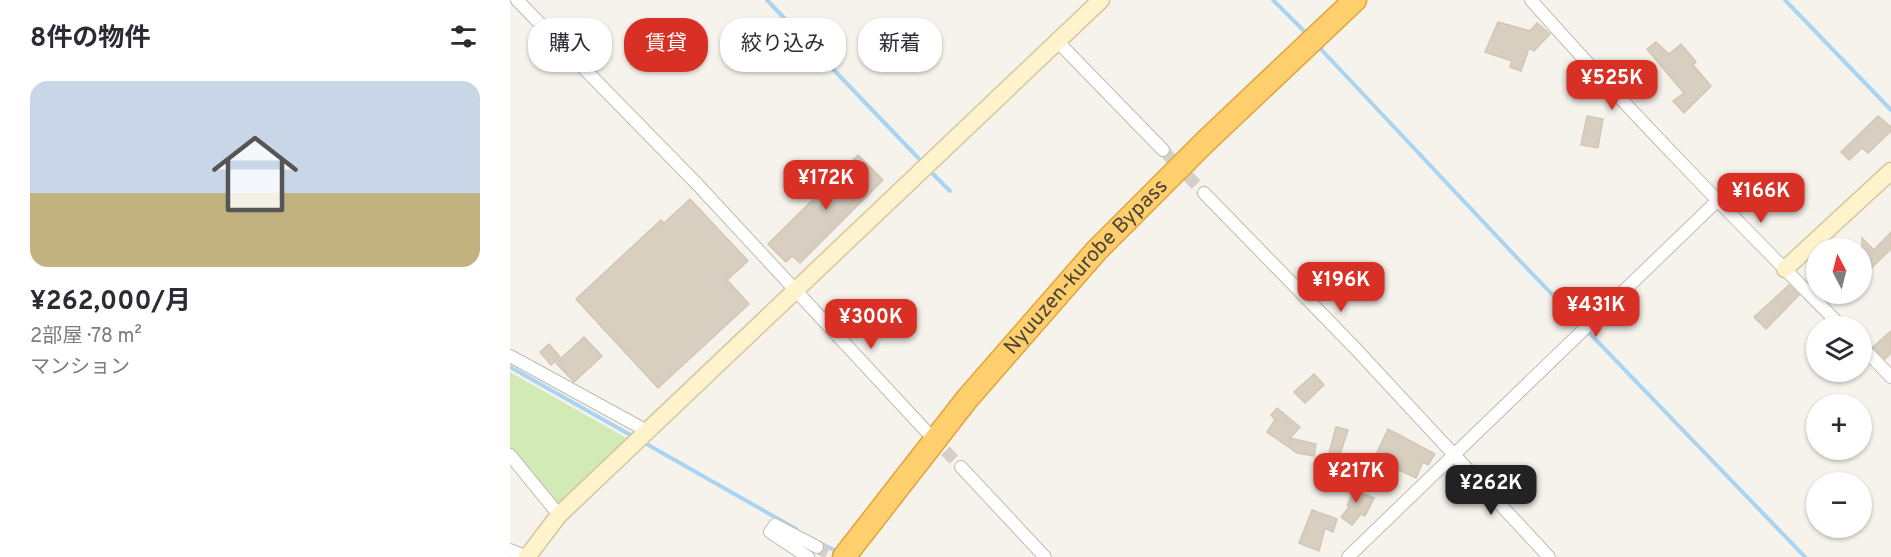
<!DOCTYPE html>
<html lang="ja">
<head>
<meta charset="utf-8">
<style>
  :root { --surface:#fff; --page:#f7f7f7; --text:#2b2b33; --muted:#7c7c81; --accent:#d93025 }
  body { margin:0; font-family:Overpass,"Noto Sans JP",sans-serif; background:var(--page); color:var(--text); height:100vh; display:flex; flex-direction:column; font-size:22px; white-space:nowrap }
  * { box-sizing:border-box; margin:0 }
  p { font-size:20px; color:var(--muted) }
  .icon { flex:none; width:33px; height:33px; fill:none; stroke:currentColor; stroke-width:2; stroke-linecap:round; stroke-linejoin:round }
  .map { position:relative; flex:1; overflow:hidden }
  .drawer { display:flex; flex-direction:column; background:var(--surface); width:510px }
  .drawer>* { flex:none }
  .hud { position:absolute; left:18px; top:18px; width:570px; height:54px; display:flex; gap:12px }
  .needle { width:39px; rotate:353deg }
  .buttons { position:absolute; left:1296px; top:238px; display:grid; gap:12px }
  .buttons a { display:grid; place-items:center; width:66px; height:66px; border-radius:50%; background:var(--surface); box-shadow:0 2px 4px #0004; font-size:30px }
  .price { position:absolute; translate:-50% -51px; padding:0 14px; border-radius:12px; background:var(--accent); color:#fff; font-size:20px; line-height:39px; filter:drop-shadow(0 2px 3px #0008) }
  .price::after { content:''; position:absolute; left:50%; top:36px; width:18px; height:14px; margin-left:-9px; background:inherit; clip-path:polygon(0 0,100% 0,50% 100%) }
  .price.selected { background:#222; color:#fff }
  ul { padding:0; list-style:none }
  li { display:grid; align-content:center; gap:12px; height:318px; padding:0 30px }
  li span { display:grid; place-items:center; height:186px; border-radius:18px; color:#555 }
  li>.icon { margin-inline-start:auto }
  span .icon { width:108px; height:108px; fill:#fffc; stroke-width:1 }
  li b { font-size:26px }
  h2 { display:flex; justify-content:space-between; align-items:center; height:72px; padding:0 30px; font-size:26px }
  .chip { padding:0 21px; border-radius:24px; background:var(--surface); box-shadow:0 2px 4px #0004; font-size:21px; line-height:54px }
  .chip.selected { background:var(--accent); color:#fff }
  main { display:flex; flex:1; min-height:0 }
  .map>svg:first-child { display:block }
  .green { fill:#d2eab5 }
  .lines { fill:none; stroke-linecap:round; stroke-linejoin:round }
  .stream { stroke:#a9d4f2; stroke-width:4 }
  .building { fill:#d8cfc1; stroke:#d3c7b4; stroke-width:1.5 }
  .street-tunnel { stroke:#d4d0c8; stroke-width:12; stroke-dasharray:12 6; stroke-linecap:butt }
  .street-casing { stroke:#c2bbae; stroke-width:14 }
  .secondary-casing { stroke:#d6c79b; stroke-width:19 }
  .highway-casing { stroke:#e0a43c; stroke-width:25 }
  .street { stroke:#fff; stroke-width:12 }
  .secondary { stroke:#fff3cd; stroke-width:16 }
  .highway { stroke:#ffcf6e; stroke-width:22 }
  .labels { text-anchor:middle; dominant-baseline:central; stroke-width:4.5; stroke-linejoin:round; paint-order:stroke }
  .street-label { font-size:21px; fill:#4b4439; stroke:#fff }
</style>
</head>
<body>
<main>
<section class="drawer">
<h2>8件の物件<svg class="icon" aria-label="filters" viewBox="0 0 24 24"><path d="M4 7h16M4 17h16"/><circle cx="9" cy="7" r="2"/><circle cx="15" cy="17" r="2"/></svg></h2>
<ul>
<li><span style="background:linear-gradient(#c9d6e8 60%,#c2b280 0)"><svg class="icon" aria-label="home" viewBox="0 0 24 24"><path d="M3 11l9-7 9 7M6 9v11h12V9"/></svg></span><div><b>¥262,000/月</b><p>2部屋 · 78 m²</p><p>マンション</p></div></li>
</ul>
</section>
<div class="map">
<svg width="1381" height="557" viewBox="0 0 1381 557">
  <rect width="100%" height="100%" fill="#f6f3ec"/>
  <path class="green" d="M0,372L120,440L49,508L0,448Z"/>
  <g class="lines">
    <g class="stream">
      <path d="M257,0L412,162"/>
      <path d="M763,0L798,35"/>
      <path d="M1275,0L1381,110"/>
      <path d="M807,45L1011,262L1295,557"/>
      <path d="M419,170L440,191"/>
      <path d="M0,367L124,437"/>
      <path d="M133,442L286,529"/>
      <path d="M308,542L328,552"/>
    </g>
  </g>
  <g class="building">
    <path d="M988,22L1020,31L1027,23L1040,34L1024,51L1019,48L1011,71L1000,67L1002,61L975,52Z"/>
    <path d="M1146,42L1159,54L1171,44L1186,62L1183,65L1201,86L1174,113L1163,101L1174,93L1137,49Z"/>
    <path d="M1077,116L1093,119L1088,148L1071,145Z"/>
    <path d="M1368,116L1381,127V131L1358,153L1352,148L1339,160L1331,152Z"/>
    <path d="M348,155L373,180L290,263L282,256L276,262L258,244Z"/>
    <path d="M180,199L238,261L217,280L239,304L148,388L66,299L151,220L154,223Z"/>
    <path d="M1381,232V249L1352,277V238L1364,250Z"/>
    <path d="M1279,285L1289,295L1256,329L1244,317Z"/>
    <path d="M1381,331V353L1375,359L1363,347Z"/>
    <path d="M74,337L92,356L64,382L46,363Z"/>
    <path d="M39,344L50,357L41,365L30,352Z"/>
    <path d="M804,374L814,385L795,403L784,392Z"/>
    <path d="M767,408L790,427L780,438L806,444L804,456L787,453L757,432L765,420L761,415Z"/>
    <path d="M826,427L838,430L829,457L819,453Z"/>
    <path d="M878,429L925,454L918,465L913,462L906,478L864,459Z"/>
    <path d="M837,480L847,482L845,490L864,498L855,516L851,514L842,525L831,517L839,507L837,505L844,492L835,489Z"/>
    <path d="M802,510L827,519L823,532L815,528L809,551L789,543Z"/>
  </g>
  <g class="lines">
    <g class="street-tunnel">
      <path d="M653,150L694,193"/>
      <path d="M423,438L451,467"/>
      <path d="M307,547L324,557"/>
    </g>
    <g class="street-casing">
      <g id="street">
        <path d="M7,0L187,184L416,431"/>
        <path d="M1021,0C1121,113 1226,220 1332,327"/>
        <path d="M548,42L653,150"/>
        <path d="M694,193L844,347L1039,557"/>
        <path d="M1352,347L1381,377"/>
        <path d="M0,356L137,431"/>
        <path d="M0,455L49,515"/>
        <path d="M451,467L535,557"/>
        <path d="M0,550L17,557"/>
        <path d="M298,557L260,532L265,525L307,547"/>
        <path d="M838,557L1207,201"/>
      </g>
    </g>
    <g class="secondary-casing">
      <g id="secondary">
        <path d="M1275,269L1381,171"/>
        <path d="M17,557L49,515L591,0"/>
      </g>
    </g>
    <g class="highway-casing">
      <g id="highway">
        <path id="s1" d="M334,557L457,399L587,250L696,141L845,0"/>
      </g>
    </g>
    <use href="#street" class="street"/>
    <use href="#secondary" class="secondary"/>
    <use href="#highway" class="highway"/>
  </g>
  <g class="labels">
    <g class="street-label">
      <text stroke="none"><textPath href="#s1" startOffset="378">Nyuuzen-kurobe Bypass</textPath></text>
    </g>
  </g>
</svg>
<div class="buttons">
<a><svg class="needle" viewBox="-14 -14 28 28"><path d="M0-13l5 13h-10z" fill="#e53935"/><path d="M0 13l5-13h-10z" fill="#7c7c81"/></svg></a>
<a><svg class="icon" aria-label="layers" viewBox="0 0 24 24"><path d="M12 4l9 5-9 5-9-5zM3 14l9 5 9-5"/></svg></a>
<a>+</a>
<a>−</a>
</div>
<b class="price" style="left:1102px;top:111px">¥525K</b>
<b class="price" style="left:316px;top:211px">¥172K</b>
<b class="price" style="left:1251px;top:224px">¥166K</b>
<b class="price" style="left:831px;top:313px">¥196K</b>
<b class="price" style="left:1086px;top:338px">¥431K</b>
<b class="price" style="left:361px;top:350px">¥300K</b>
<b class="price" style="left:846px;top:504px">¥217K</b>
<b class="price selected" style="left:981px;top:516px">¥262K</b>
<div class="hud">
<a class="chip">購入</a>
<a class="chip selected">賃貸</a>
<a class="chip">絞り込み</a>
<a class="chip">新着</a>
</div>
</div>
</main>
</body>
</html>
